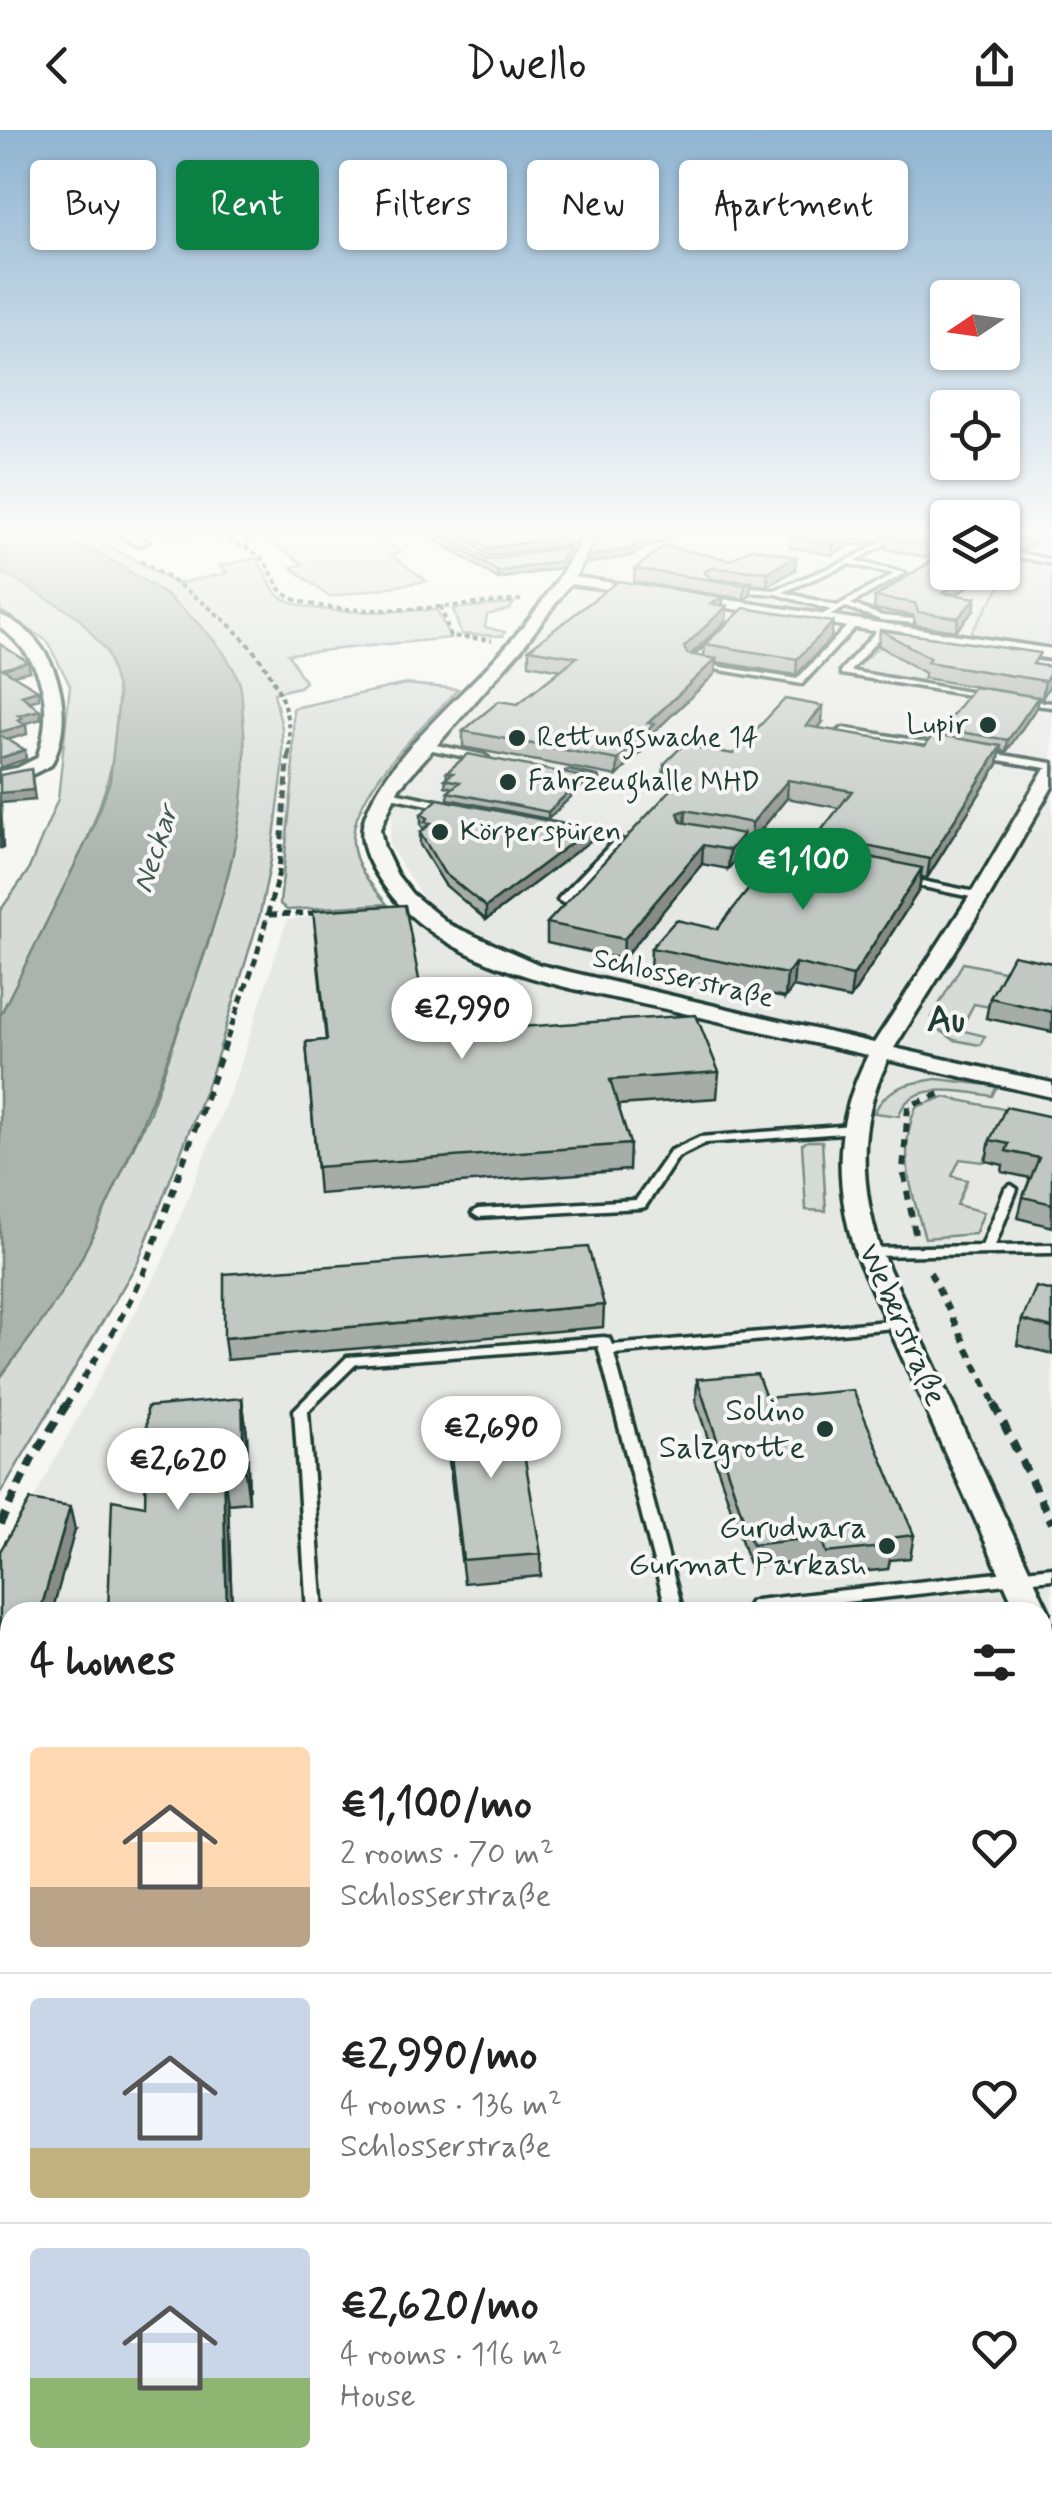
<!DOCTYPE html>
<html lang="en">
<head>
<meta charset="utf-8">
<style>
  :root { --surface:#fff; --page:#f6f6f6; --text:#222; --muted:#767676; --line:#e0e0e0; --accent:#0b8043 }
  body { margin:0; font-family:Mynerve,sans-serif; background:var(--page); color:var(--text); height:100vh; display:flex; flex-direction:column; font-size:38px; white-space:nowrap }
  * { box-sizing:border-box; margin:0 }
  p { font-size:32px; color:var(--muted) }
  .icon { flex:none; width:55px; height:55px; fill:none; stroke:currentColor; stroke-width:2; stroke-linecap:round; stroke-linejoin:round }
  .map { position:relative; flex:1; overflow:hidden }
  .sheet { position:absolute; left:0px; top:1472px; width:1052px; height:892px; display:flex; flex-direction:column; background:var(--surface); border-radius:30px 30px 0 0; box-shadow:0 2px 8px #0004 }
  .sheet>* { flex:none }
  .top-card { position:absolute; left:30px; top:30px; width:992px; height:90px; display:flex; gap:20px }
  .needle { width:65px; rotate:257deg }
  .tools { position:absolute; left:930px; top:150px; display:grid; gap:20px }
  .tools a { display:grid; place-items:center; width:90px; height:90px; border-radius:10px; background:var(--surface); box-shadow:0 2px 8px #0004; font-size:50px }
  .price { position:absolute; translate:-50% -85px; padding:0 22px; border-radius:35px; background:#fff; color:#222; font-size:32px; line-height:65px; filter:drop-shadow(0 2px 5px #0008) }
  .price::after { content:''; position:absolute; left:50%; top:60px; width:30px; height:22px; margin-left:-15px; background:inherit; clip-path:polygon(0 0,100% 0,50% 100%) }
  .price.selected { background:var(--accent); color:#fff }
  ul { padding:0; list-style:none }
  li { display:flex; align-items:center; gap:30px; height:250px; padding:0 30px }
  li+li { border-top:2px solid var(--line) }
  li span { display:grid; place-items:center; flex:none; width:280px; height:200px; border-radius:10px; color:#555 }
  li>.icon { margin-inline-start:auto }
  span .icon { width:120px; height:120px; fill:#fffc; stroke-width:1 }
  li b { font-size:42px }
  h2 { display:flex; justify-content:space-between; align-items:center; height:120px; padding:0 30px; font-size:42px }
  .tag { padding:0 35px; border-radius:10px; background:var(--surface); box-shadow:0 2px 8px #0004; font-size:35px; line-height:90px }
  .tag.selected { background:var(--accent); color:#fff }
  header { display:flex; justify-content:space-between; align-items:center; height:130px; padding:0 30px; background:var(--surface); font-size:45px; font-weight:600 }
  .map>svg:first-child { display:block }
  .built { fill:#e6e8e4; fill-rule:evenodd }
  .green { fill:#d6dbd6; stroke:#7a8c85; stroke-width:2.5 }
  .water { fill:#aab3ae; stroke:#72847d; stroke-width:2.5 }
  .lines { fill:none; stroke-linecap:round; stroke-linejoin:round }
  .lane-casing { stroke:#1f3d34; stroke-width:7 }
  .street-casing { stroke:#1f3d34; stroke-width:7 }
  .path-far3 { stroke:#1f3d34; stroke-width:4; stroke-dasharray:5 4; stroke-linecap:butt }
  .path-far2 { stroke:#1f3d34; stroke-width:5; stroke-dasharray:8 5; stroke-linecap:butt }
  .path-far1 { stroke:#1f3d34; stroke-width:6; stroke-dasharray:9 8; stroke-linecap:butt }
  .path { stroke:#1f3d34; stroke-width:8; stroke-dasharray:12 9; stroke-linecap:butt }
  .lane { fill:#f6f6f2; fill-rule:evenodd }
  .street { fill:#f6f6f2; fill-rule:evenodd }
  .wall { fill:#a6aca8; stroke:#1f3d34; stroke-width:2.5 }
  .shaded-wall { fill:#878c88; stroke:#1f3d34; stroke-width:2.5 }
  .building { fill:#c1c8c3; stroke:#1f3d34; stroke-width:2.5 }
  .poi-dot { fill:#1f3d34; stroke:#f6f6f2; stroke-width:4 }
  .labels { text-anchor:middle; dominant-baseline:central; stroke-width:8; stroke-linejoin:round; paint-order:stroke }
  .far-poi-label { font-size:28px; fill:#1f3d34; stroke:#f6f6f2; text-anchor:start }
  .far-street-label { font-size:28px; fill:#1f3d34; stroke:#f6f6f2 }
  .far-water-label { font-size:30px; font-style:italic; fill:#425a52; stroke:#f6f6f2 }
  .street-label { font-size:32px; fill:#1f3d34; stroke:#f6f6f2 }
  .poi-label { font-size:32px; fill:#1f3d34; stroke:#f6f6f2; text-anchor:end }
  .quarter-label { font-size:38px; font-weight:bold; fill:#1f3d34; stroke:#f6f6f2 }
</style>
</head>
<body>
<header><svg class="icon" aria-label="back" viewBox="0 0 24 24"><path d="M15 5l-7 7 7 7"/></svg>Dwello<svg class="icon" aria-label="share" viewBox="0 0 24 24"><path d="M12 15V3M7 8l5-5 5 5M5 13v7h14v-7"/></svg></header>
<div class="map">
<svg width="1052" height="2364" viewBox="0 0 1052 2364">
  <rect width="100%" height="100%" fill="#f6f6f2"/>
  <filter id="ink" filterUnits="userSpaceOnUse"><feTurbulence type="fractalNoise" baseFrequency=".01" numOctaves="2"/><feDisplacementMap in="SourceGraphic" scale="20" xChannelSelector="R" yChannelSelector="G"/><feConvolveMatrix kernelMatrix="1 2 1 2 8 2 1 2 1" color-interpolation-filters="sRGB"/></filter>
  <g filter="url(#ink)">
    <path class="built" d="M603,402H947L948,442H1002L1003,402H1052V2364H0V1431L162,1133L238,942L287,790L425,772L389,715L394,668L578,453ZM10,1482H1042V2355H10Z"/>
    <g class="green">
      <path d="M48,402C95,402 136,431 176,454L227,443L220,436L256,428C265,439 270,460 281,467C316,489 397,480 437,480L450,508L288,524L305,552L299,557L274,563L282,598L283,639L271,730L260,784L213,940L138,1132L0,1364V1248L79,1133L150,982L208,814L233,719L173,469L103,425Z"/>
      <path d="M258,402H372L401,422L391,425L427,451L329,467L291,437L303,434Z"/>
      <path d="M1003,425L1052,435V517L970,504L1003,452L961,443L1002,442Z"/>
      <path d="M0,441C38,458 89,484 107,523C154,623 44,796 0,886V781L28,741L58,669L70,555L47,511L0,480Z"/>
      <path d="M514,473L510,479L487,485L485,497L505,502L503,506L461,504L453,479Z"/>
      <path d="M893,516L942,524L921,551L853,540L877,518Z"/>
      <path d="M406,554L458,559C425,595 351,661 353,712C354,736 372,756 387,774L287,780L280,774L293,647V578Z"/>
      <path d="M963,833L1008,842L990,877L974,874L960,900L985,906L980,915L954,910L933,895L932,887Z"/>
      <path d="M937,949L997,956L992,966C965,962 908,949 899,986L874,983C887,956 909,953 937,949Z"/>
      <path d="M944,967L1052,989L1001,997L983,1032L960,1029L952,1046L967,1050L957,1075L984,1082L975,1104L925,1108C912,1065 897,1021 916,977Z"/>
      <path d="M808,1011H822L826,1081L806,1080L802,1014Z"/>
    </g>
    <g class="water">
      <path d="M0,402C65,402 86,414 140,448C178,472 222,509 239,551C243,562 242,577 243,589C253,680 221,777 191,862C160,954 125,1042 81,1129C59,1171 28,1211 0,1248V886L92,700L110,651L119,566L107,522L77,486L0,441Z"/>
      <path d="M10,2024V2271L0,2261V2035Z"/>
      <path d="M104,2355H201L227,2364H78Z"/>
    </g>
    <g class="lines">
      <g class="lane-casing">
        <g id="lane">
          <path d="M471,402H487L450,409L447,407Z"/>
          <path d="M618,402L659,407L669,402H677L660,411Z"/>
          <path d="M878,402H889L900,406L855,431L905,443L851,474L882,486L913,489V493L881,490L846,477L822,490L818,488L819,486L831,480L776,464L735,461L731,459L735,457L775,460L846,431L891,407ZM849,434L894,444L837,476L783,462Z"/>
          <path d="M1027,402L1052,404V408Z"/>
          <path d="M1002,419L1052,430V434L1002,423Z"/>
          <path d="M852,491L859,493L802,554L686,534L719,506H722V510L696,533L797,549Z"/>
          <path d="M881,496L888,498L850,541L991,566L987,568L841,544V540Z"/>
          <path d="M1023,529L1052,533V537L1020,533L1019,531Z"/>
          <path d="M1015,569L1052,573V577L1018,573L1014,571Z"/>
          <path d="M843,598L943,615L947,618L943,621L840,603L839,601Z"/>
          <path d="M426,613L484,625L488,628L484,631L423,618L422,616Z"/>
          <path d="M984,622L1052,633V639L981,627L980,625Z"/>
          <path d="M569,642L597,648L598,650L594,653L566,647V643Z"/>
          <path d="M384,660L452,674L457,677L452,680L381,665V661Z"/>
          <path d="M576,699L625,711L567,772L563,773L558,770L559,768L613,712L573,704L571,702Z"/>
          <path d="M726,711L794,724L799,727L794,730L723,716L721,714Z"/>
          <path d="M903,747L980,763L985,766L980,769L900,752V748Z"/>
          <path d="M852,995L856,996L858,999L856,1002L706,1013L678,1027L645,1077L640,1078L478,1087L472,1083L478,1079L636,1070L670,1021L700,1007Z"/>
          <path d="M1011,1055L1017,1059L995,1116L1052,1115V1123L868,1126L861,1122L868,1118L982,1116L1005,1059Z"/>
          <path d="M900,1190L905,1191L907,1194L905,1197L614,1224L683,1482H667L598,1216L356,1234L308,1281L323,1482H307L294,1280L347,1227L604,1207L609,1208L612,1215Z"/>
          <path d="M1052,1437V1449L756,1482L750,1480L748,1476L750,1472L756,1470Z"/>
          <path d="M1052,1758V1774L1042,1775V1759Z"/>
          <path d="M1052,1988V2008L1042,2009V1989Z"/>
          <path d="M363,2355H387L389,2364H365Z"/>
          <path d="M759,2355H783L785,2364H761Z"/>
        </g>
      </g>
      <g class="street-casing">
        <g id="street">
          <path d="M114,402H131L148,412L136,415Z"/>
          <path d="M586,402H600L575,447L646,458L651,459V465L570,454L522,518L399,658L380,699L384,718L397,745L412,764L450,795L540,835L874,913L969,767L1043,641L1052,636V657L989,767L894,918L1052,953V967L888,930C856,993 860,1056 881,1122L1049,1482L1045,1491L1042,1482H1017L855,1122C834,1052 834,991 868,925C803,911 739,896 675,881C573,858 431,841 374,740C363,721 358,703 367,682C389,627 453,574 493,531C530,492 561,449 586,402Z"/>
          <path d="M689,464L1052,519V529L684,471L682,468Z"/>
          <path d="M0,485C57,507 78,584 51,635L27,647L0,651V641L17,638L37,628C55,577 44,530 0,497Z"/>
          <path d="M1042,1492L1052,1495V1540L1042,1537Z"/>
        </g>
      </g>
      <g class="path-far3">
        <path d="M79,402L99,410"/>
        <path d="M161,404H259"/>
        <path d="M211,405C227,411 247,415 260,427C274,439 273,459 292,468C343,491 463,474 521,470"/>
        <path d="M247,419L246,410L277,402"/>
        <path d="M141,431C209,472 297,534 289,624"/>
        <path d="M441,476L450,506L492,510"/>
      </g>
      <g class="path-far2">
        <path d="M269,785L318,783"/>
        <path d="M227,909L256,828L279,742L289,621"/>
      </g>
      <g class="path-far1">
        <path d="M915,1103L903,1040L908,976L943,963"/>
        <path d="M930,1142L996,1277"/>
        <path d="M65,1277L116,1197L143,1145L228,906"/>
      </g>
      <g class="path">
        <path d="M994,1274L1052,1393"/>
        <path d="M0,1394L33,1327L67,1274"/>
      </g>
      <use href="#lane" class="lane"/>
      <use href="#street" class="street"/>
    </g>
    <g class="wall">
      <path d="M423,402H443L487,430L569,417V425L560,438L498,449Z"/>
      <path d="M465,402H583L575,414L489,426L466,410Z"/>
      <path d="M883,402L882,408L868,415H849L832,425L790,417L791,405Z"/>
      <path d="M948,402L956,465L974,480L956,501L916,495L913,485L874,479L875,467L934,429L886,419L887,407Z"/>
      <path d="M1002,402H1036L1035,412L1024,420L1012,418L1010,429L1002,434Z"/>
      <path d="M796,427L795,440L767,456L750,454V466L744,469L634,452L635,439L730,430Z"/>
      <path d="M723,467V476L726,491L691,525L704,527L705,514L831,508L796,545L716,532L715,544L653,603V610L617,646L463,617V601L518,574L561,540L529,534V519Z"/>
      <path d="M880,500L1038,535L1051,554L1042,568L1038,567L1036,578L1006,622L1000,620L998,634L927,748L921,747L919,760L850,869L793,857L785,868L650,842L651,818L717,799L805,719L816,716L817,706L839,678L787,668L751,712L742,710L741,723L728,739L702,734L623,829L547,813V793L671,660L663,652L664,634L733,624L822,593L818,598L925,616L941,606L942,599L1018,564L924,548L925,543L878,515Z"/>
      <path d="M447,642L584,647L583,655L548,689L448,669V662L453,658L445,656Z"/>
      <path d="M421,684L590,711L486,790L445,755L420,715V703L424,699L421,695Z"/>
      <path d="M315,805L429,903L719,942L717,968L618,975L630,1014L629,1040L319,1064L306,912L326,910Z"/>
      <path d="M1052,833V902L986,888L990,868Z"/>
      <path d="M1052,987V1097L1018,1088L1023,1067L1030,1048L1002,1042L1003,1035L986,1031L990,1010Z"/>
      <path d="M1052,1161V1224L1017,1215L1022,1190Z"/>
      <path d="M604,1175L603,1197L227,1230L224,1208Z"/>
      <path d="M697,1249L914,1405L910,1428L890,1430L888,1439L823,1446L818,1430L750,1437L696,1272Z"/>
      <path d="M242,1268L247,1305L249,1372L228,1374L232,1482H108L145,1376Z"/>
      <path d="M445,1275L541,1424V1446L464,1453L445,1298Z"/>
      <path d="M75,1400L10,1482V1609H0V1421Z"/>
      <path d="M10,1695V1924L0,1925V1696Z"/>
      <path d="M1042,2067L1049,2072L1052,2071V2137L1042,2138Z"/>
    </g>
    <g class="shaded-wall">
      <path d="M578,402H583L575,414L489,426V418Z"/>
      <path d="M872,402H883L882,408L868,415L870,403Z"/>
      <path d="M1036,402L1035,412L1024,420L1025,408Z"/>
      <path d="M850,404L849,415L832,425L833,414Z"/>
      <path d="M655,406L654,414L630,426L587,434V426Z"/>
      <path d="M569,417V425L560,438L498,449V442Z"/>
      <path d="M1012,417L1010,429L1002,434V424Z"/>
      <path d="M796,427L795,440L767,456L768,442Z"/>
      <path d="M974,442H990L941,475L943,463Z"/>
      <path d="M751,452L750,466L744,469L745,455Z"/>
      <path d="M723,467L722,481L727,476L726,491L683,532L684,517L711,474Z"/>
      <path d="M976,468L974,480L956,501L958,488Z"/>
      <path d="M833,492L831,508L796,545L797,529Z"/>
      <path d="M716,529L715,544L653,603V610L617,646L618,630L648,593Z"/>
      <path d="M28,532L30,541L4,547L3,539Z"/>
      <path d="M1052,541L1051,554L1042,568L1045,551Z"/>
      <path d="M38,560L39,569L22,574L21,565Z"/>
      <path d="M1038,567L1036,578L1006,622L1008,610Z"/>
      <path d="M823,576L822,593L805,613L806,596Z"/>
      <path d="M40,580L41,589L23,594L26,595L27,604L0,612V602L18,585Z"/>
      <path d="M1001,616L998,634L927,748L930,729Z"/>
      <path d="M25,620L26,629L0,638V628Z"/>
      <path d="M31,639L35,670L1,673L3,718H0V663Z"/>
      <path d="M584,647L583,655L548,689V682Z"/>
      <path d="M788,650L787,668L751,712L752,693Z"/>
      <path d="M686,680L685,698L678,683Z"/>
      <path d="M590,699V711L486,790V777Z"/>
      <path d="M743,704L741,723L728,739L730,720Z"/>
      <path d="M703,715L702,734L623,829L624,809Z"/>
      <path d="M922,738L919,760L850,869L853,846Z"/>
      <path d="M795,833L793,857L785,868L787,844Z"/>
      <path d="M242,1268L247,1305L249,1372L244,1334Z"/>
      <path d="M223,1336L228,1374L232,1482H227Z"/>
      <path d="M70,1377L75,1400L52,1482H40Z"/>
    </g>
    <g class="building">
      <path d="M435,402H443L487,430L569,417L560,431L498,442Z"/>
      <path d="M465,402H578L575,406L489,418Z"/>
      <path d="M598,402H635L655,406L630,419L587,426Z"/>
      <path d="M797,402H872L870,403L850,404L833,414L791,405Z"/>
      <path d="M897,402H948V420L887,407Z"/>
      <path d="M1002,402H1035L1025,408L1002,405Z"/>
      <path d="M1002,414L1012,417L1002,424Z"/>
      <path d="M664,416L730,430L752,418L796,427L768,442L712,438L704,442L712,449L751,452L745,455L635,439Z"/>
      <path d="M948,421V442H974L943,463L976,468L958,488L918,482L915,473L875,467Z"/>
      <path d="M618,451L723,467L711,474L727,476L684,517L687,524L716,529L648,593L654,594L618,630L463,601L499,571L518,574L577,527L529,519Z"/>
      <path d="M744,478L833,492L797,529L705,514Z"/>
      <path d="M880,500L1040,523L1033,534L1052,537V541L1045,551L927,532L930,528Z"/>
      <path d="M0,514L28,532L3,539L38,560L21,565L40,580L18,585L22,588L17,590L26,595L0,602Z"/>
      <path d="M974,557L1038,567L1008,610L942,599Z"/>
      <path d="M785,569L823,576L806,596L925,616L933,604L1001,616L930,729L817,706L852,661L788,650L752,693L686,680L678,683L681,692L743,704L730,720L703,715L624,809L547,793L680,650L664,634L683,615L733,624Z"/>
      <path d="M0,605L25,620L0,628Z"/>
      <path d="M468,624L584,647L548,682L448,662L460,652L445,649L453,643L447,642Z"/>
      <path d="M31,639L33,660L0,663V645Z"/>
      <path d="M438,669L590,699L486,777L444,743L420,703L431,693L424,692L428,688L421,684Z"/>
      <path d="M809,714L922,738L853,846L795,833L787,844L651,818L676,790L717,799L784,715L805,719Z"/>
      <path d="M405,775L429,903L696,885L719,942L610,950L630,1014L317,1037L306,912L327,910L313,781Z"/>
      <path d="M1013,825L1052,833V882L990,868Z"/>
      <path d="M1006,977L1052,987V1074L1023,1067L1039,1028L1006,1021L1009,1014L990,1010Z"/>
      <path d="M588,1117L604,1175L224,1208V1144Z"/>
      <path d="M1036,1157L1052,1161V1198L1022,1190Z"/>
      <path d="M757,1244L766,1268L853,1260L914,1405L890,1408L892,1416L826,1423L821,1407L752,1415L697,1249Z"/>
      <path d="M242,1268L244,1334L223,1336L227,1482H108L112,1370L145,1376L147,1277Z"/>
      <path d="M515,1270L541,1424L463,1430L445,1275Z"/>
      <path d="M30,1370L70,1377L40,1482H10V1586H0V1421Z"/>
      <path d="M10,1695V1901L0,1902V1696Z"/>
      <path d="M1042,2067H1047L1049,2072L1052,2071V2125L1042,2126Z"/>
      <path d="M485,2355H719L716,2364H489Z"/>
    </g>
  </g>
  <linearGradient id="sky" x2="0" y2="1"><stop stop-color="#8fb4d1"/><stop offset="0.55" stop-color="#fbfbf9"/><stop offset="1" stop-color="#fbfbf9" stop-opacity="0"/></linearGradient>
  <rect width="1052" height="733" fill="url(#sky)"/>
  <g class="poi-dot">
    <circle cx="988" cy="595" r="10"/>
    <circle cx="517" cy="608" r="10"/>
    <circle cx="508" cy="652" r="10"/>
    <circle cx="440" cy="702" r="10"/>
    <circle cx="825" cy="1299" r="10"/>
    <circle cx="887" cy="1416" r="10"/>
  </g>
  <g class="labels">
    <g class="far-poi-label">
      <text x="968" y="595" text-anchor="end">Lupir</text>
      <text x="537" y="608">Rettungswache 14</text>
      <text x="528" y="652">Fahrzeughalle MHD</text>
      <text x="460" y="702">Körperspüren</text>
    </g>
    <g class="far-street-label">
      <text transform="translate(683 849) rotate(13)">Schlosserstraße</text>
    </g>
    <g class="far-water-label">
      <text transform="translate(156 719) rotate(-72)">Neckar</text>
    </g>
    <g class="street-label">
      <text transform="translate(902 1195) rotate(66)">Weberstraße</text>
    </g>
    <g class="poi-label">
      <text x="805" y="1281">Solino<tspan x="805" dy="37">Salzgrotte</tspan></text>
      <text x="867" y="1398">Gurudwara<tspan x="867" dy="37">Gurmat Parkash</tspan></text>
    </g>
    <g class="quarter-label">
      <text x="946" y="890">Au</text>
    </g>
  </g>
</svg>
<div class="tools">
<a><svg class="needle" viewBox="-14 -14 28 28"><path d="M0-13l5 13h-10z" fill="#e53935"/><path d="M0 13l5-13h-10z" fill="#767676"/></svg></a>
<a><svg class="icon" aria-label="locate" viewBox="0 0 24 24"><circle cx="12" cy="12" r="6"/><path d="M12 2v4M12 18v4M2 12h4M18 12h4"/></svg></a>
<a><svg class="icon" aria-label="layers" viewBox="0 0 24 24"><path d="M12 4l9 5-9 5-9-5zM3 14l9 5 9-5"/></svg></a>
</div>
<b class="price selected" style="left:803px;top:783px">€1,100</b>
<b class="price" style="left:462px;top:932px">€2,990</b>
<b class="price" style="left:491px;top:1351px">€2,690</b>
<b class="price" style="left:178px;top:1383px">€2,620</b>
<div class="top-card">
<a class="tag">Buy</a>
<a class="tag selected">Rent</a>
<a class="tag">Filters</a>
<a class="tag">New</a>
<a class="tag">Apartment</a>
</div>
<section class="sheet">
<h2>4 homes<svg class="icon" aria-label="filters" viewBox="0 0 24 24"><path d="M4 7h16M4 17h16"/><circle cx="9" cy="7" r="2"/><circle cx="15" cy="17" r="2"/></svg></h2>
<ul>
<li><span style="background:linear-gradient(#ffd9b3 70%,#b9a48a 0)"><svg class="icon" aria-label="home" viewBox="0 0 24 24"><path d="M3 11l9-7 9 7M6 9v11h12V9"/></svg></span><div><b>€1,100/mo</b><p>2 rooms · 70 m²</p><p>Schlosserstraße</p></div><svg class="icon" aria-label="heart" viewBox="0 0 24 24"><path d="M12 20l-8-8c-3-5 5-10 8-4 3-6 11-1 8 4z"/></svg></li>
<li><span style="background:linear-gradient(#c9d6e8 75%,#c2b280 0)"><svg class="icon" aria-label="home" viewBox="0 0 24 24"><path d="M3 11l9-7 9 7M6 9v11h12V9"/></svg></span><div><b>€2,990/mo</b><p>4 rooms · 136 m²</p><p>Schlosserstraße</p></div><svg class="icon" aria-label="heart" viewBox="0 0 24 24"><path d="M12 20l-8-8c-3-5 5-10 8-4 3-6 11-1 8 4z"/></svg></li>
<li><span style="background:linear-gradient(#c9d6e8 65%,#8fb573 0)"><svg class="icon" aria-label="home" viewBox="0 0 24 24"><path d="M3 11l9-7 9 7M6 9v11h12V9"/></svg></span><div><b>€2,620/mo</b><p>4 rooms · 116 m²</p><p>House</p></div><svg class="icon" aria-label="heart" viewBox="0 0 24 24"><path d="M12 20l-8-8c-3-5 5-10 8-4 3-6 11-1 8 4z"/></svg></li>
</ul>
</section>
</div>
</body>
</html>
